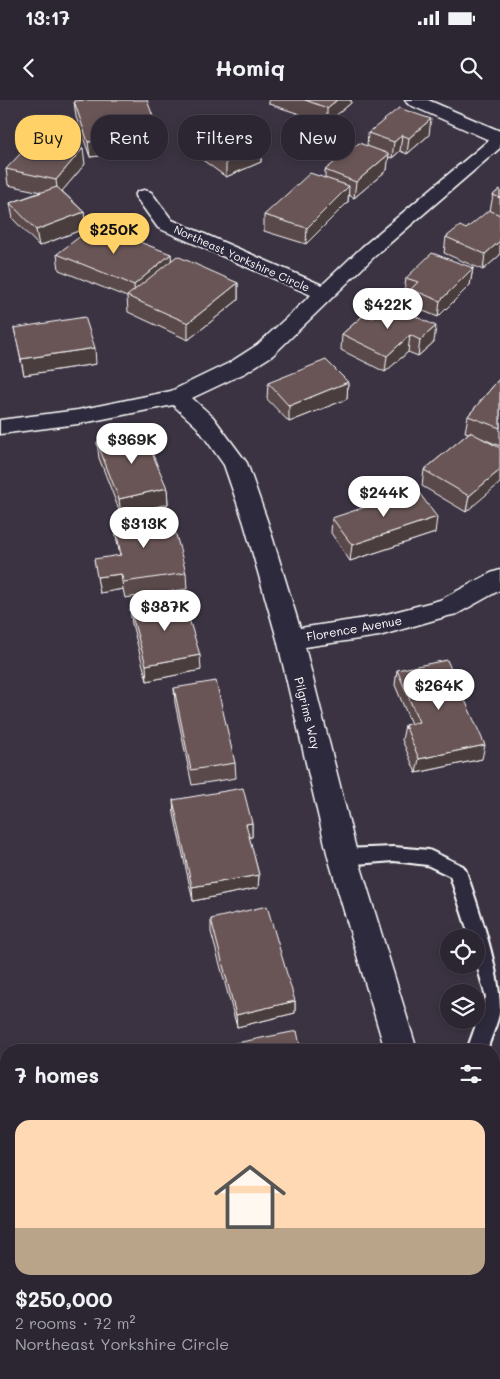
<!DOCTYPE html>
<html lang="en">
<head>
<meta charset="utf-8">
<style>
  :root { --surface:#2c2632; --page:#38323e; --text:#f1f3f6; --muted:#a6a5ac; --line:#48434d; --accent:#ffd166 }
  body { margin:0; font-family:Mali,sans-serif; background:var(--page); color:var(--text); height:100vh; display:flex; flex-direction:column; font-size:19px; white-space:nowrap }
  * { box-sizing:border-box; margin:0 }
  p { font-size:16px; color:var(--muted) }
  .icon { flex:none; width:28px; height:28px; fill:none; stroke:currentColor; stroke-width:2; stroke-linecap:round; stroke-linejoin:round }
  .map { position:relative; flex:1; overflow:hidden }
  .drawer { position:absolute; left:0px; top:944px; width:500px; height:336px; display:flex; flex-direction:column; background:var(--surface); border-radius:20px 20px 0 0; box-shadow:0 2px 8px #0003,0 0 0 1px var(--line) }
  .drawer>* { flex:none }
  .guide { position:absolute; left:15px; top:15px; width:470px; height:45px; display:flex; gap:10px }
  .buttons { position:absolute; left:440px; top:829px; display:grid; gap:10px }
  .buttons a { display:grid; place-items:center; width:45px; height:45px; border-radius:50%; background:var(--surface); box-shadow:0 2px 8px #0003,0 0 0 1px var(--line); font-size:25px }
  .price { position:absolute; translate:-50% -42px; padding:0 11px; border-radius:18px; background:#fff; color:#222; font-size:16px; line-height:32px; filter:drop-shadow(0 1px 2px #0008) }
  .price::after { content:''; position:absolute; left:50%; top:30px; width:15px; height:11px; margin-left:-8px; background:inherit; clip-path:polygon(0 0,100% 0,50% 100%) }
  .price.on { background:var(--accent); color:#111 }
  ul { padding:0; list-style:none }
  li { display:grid; align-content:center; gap:10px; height:265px; padding:0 15px }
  li span { display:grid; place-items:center; height:155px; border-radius:15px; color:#555 }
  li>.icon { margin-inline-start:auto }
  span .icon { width:90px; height:90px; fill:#fffc; stroke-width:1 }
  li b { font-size:21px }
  h2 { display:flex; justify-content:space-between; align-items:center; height:60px; padding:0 15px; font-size:21px }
  .chip { padding:0 18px; border-radius:20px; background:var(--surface); box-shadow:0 2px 8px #0003,0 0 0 1px var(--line); font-size:18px; line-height:45px }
  .chip.on { background:var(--accent); color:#111 }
  .status { display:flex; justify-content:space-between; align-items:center; height:35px; padding:0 25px; background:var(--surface); direction:ltr }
  .status svg { height:14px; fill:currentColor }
  header { display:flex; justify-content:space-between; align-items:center; height:65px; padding:0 15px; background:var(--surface); font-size:22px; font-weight:800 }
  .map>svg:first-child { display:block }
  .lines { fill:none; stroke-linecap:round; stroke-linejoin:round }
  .service-casing { stroke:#fff; stroke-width:4 }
  .minor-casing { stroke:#fff; stroke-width:3 }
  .service { fill:#2f2a3d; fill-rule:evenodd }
  .minor { fill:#2f2a3d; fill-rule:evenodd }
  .wall { fill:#5a494b; stroke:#fff }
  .shaded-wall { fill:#4a3c3d; stroke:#fff }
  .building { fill:#695557; stroke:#fff }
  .labels { text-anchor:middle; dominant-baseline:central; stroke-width:4.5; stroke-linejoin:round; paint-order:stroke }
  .far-street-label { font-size:11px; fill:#fff; stroke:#2f2a3d }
  .street-label { font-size:12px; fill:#fff; stroke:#2f2a3d }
</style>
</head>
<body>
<div class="status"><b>13:17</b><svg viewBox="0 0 49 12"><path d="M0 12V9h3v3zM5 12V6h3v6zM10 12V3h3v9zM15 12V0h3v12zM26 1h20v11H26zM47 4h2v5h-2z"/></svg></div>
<header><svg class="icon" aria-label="back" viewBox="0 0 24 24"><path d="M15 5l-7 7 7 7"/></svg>Homiq<svg class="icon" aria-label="search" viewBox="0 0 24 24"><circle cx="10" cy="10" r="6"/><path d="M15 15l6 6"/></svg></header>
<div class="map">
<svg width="500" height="1279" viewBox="0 0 500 1279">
  <rect width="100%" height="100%" fill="#3b3342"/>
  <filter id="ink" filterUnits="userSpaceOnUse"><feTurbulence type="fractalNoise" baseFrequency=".02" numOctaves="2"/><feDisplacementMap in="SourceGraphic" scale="10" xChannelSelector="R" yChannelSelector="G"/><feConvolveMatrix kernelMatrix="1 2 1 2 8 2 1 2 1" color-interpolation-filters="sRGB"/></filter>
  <g filter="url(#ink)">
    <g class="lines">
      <g class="service-casing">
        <path id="service" d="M394,747L429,750L463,766L466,771C479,809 500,870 500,909C498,923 491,937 487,950H467L486,897L476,862V838H470L450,776L427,765L394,761L343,765L337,762L334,757L337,752L343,749Z"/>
      </g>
      <g class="minor-casing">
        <g id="minor">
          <path d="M405,0H428L500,31V48L376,155L273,255L245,273L192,298L213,317L247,363L268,423L300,528L379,516L440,500L491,473L500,470V490L457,514L448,516L379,536L305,547L358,757L417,950H385L328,757L277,539L244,423L224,365L197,327L173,305L78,324L0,334V320L78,310L171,291L229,263L257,245L311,195L158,128L135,96L137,92L144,90L151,92L172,120L322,185L362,147L489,40L408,4Z"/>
          <path d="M494,1123L500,1126V1163L494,1160Z"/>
        </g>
      </g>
      <use href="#service" class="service"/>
      <use href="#minor" class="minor"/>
    </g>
    <g class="wall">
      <path d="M269,0H351V3L327,23L269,4Z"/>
      <path d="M74,1L160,49L90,57L76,17Z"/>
      <path d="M368,33L429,35L407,54L400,51L392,58L388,57L387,70L354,98L349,95L348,102L306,144L264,131V115L325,78V70L367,46Z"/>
      <path d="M192,37L261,46V62L226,77L193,53Z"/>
      <path d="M85,64L62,91L84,112L86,128L39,146L13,119L10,103L41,92L8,85L6,69Z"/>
      <path d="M500,89V155L483,170L444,153L446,137L466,129L490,111L493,95Z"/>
      <path d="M57,154H171V160L238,183V200L188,240L128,212L127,197L59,170Z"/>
      <path d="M473,168L470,185L438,217L409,205L410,196L404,194L406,178Z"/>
      <path d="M365,214L434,242L418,256L408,252L385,272L341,250L342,234Z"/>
      <path d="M14,228L96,264L24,275Z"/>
      <path d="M500,278V346L481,338L466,412L422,386L424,370L469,333L465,332L468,316Z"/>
      <path d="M348,282L347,299L289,322L267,299L268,283Z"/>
      <path d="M97,342L167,388L168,404L121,415L99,358Z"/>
      <path d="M332,418L435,433L350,461L331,433Z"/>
      <path d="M114,420L186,473L187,489L125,498L123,489L100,493L97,475L120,455L116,436Z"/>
      <path d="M130,509L201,570L147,581L132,524Z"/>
      <path d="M397,570L482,659L416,673L402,640L405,625L411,624L395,585Z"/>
      <path d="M174,588L235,663L236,678L192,685L175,603Z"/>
      <path d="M173,700L252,723V737H249L259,775L258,788L193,801L174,714Z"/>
      <path d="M211,819L295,901V913L237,927L211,832Z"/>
      <path d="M346,1274H390L382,1279H348Z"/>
    </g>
    <g class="shaded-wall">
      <path d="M337,0H351V3L327,23V8Z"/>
      <path d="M431,19L429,35L407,54L409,38Z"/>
      <path d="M159,33L160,49L90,57L88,42Z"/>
      <path d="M402,35L400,51L392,58L394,42Z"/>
      <path d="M261,46V62L226,77V61Z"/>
      <path d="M83,48L85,64L58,96L56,80Z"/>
      <path d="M389,54L387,70L354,98L356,82Z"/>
      <path d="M349,86L348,102L306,144L307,128Z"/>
      <path d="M84,112L86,128L39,146L36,130Z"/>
      <path d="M500,141V155L483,170L485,154Z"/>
      <path d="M171,154L172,171L135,200L134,185Z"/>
      <path d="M473,168L470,185L438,217L440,201Z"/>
      <path d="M238,183V200L188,240V223Z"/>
      <path d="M436,226L434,242L418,256L420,240Z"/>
      <path d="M410,235L408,252L385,272L387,256Z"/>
      <path d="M95,248L96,264L24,275L21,259Z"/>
      <path d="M348,282L347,299L289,322V306Z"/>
      <path d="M500,370V383L466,412L469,396Z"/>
      <path d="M167,388L168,404L121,415L119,399Z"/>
      <path d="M437,417L435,433L350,461L352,445Z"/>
      <path d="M121,474L123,489L100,493L97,477Z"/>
      <path d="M200,555L201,570L147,581L146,565Z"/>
      <path d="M485,645L482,659L416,673L419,659Z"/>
      <path d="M252,723V737L246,738V724Z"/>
      <path d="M259,775L258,788L193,801L192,787Z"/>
      <path d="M295,901V913L237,927L236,915Z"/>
      <path d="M383,1274H390L382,1279H375Z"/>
    </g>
    <g class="building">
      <path d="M86,0H147L159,33L88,42L74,1Z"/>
      <path d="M305,0H337L327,8Z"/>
      <path d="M399,8L431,19L409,38L402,35L394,42L368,33Z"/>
      <path d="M229,23L261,46L226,61L192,37Z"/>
      <path d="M36,37L83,48L56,80L6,69Z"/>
      <path d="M359,43L389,54L356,82L325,70Z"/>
      <path d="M310,73L349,86L307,128L264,115Z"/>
      <path d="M57,87L84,112L36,130L10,103Z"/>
      <path d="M500,89V98L493,95Z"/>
      <path d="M489,110L500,115V141L485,154L446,137L460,126L466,129Z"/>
      <path d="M95,125L171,154L134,185L57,154Z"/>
      <path d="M432,153L473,168L440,201L411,189L418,182L406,178Z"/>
      <path d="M177,156L238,183L188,223L127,196Z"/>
      <path d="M389,204L436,226L420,240L410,235L387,256L342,234L365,214L373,218Z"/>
      <path d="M85,217L95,248L21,259L14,228Z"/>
      <path d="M326,260L348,282L289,306L268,283Z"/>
      <path d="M500,278V328L468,316Z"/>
      <path d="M143,332L167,388L119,399L97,342Z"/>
      <path d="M470,332L500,348V370L469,396L424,370Z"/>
      <path d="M417,390L437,417L352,445L332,418Z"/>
      <path d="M170,411L186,473L124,482L121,474L97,477L94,459L121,455L114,420Z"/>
      <path d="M183,499L200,555L146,565L130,509Z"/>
      <path d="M447,560L485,645L419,659L405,625L419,622L397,570Z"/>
      <path d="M216,581L235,663L191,670L174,588Z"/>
      <path d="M243,688L252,723L246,724L259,775L192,787L173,700Z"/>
      <path d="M267,806L295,901L236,915L211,819Z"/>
      <path d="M297,931L301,950H227L226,945Z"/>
      <path d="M353,1274H383L375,1279H356Z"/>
    </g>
  </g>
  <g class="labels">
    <g class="far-street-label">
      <text transform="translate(242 158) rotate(24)">Northeast Yorkshire Circle</text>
    </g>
    <g class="street-label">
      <text transform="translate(354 528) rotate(-10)">Florence Avenue</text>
      <text transform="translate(308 613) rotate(76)">Pilgrims Way</text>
    </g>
  </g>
</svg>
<div class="buttons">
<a><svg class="icon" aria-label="locate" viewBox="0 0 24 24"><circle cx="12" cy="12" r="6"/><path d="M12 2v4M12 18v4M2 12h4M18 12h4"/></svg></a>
<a><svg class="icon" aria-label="layers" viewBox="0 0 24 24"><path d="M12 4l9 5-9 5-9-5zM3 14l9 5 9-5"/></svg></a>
</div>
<b class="price on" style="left:114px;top:155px">$250K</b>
<b class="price" style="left:388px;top:230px">$422K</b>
<b class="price" style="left:132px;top:365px">$369K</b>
<b class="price" style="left:384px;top:418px">$244K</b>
<b class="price" style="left:144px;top:449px">$313K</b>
<b class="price" style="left:165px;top:532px">$387K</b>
<b class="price" style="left:439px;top:611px">$264K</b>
<div class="guide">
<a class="chip on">Buy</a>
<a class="chip">Rent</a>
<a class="chip">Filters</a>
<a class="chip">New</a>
</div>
<section class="drawer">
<h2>7 homes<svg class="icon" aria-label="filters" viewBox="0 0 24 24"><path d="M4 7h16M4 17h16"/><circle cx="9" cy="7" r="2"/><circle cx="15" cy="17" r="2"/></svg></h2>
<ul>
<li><span style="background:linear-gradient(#ffd9b3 70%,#b9a48a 0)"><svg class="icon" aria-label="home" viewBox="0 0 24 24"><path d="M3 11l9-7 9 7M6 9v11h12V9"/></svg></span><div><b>$250,000</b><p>2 rooms · 72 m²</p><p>Northeast Yorkshire Circle</p></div></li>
</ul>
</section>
</div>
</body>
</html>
